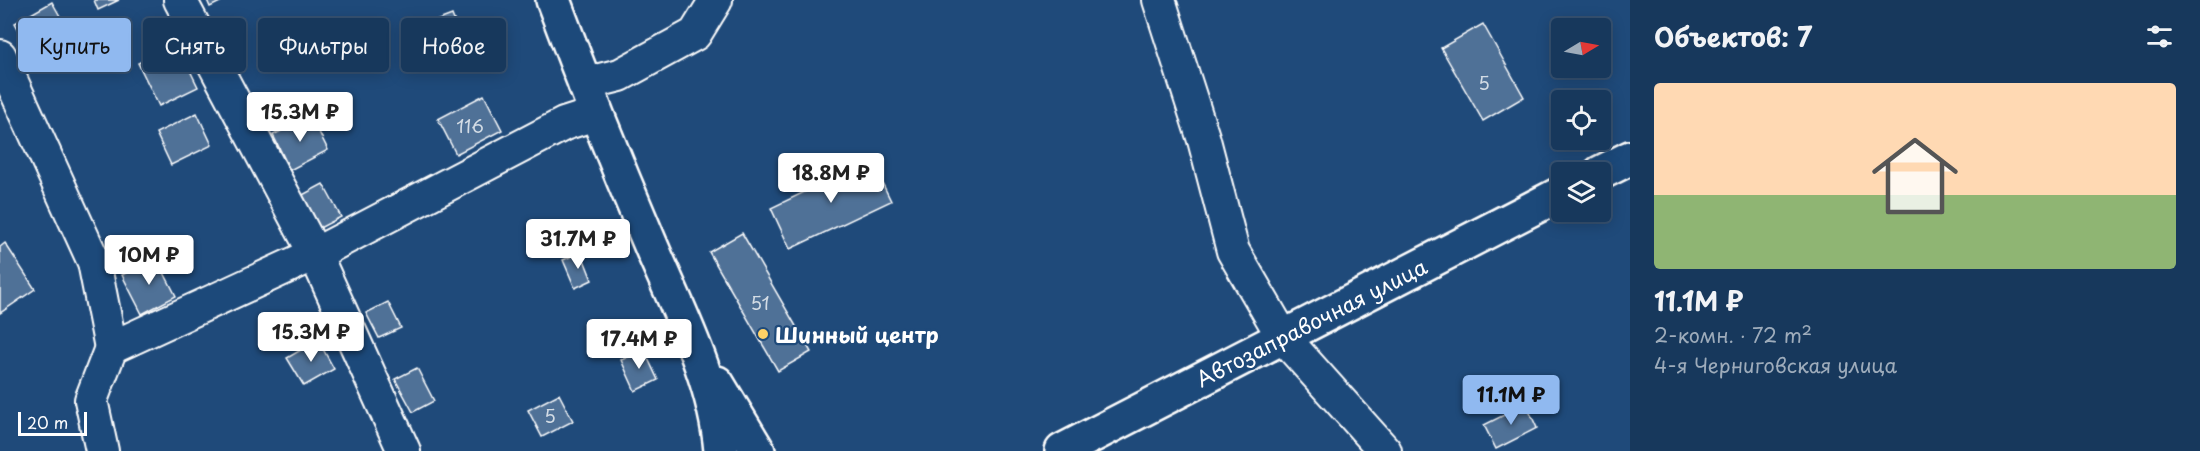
<!DOCTYPE html>
<html lang="ru">
<head>
<meta charset="utf-8">
<style>
  :root { --surface:#17385c; --page:#203f62; --text:#f1f3f6; --muted:#9eacbb; --line:#365272; --accent:#90b9f0 }
  body { margin:0; font-family:"Playpen Sans",sans-serif; background:var(--page); color:var(--text); height:100vh; display:flex; flex-direction:column; font-size:22px; white-space:nowrap }
  * { box-sizing:border-box; margin:0 }
  p { font-size:20px; color:var(--muted) }
  .icon { flex:none; width:33px; height:33px; fill:none; stroke:currentColor; stroke-width:2; stroke-linecap:round; stroke-linejoin:round }
  .map { position:relative; flex:1; overflow:hidden }
  .details { display:flex; flex-direction:column; background:var(--surface); width:570px }
  .details>* { flex:none }
  .top-card { position:absolute; left:18px; top:18px; width:570px; height:54px; display:flex; gap:12px }
  .needle { width:39px; rotate:80deg }
  .tools { position:absolute; left:1551px; top:18px; display:grid; gap:12px }
  .tools a { display:grid; place-items:center; width:60px; height:60px; border-radius:6px; background:var(--surface); box-shadow:0 3px 15px #0003,0 0 0 2px var(--line); font-size:30px }
  .scale { position:absolute; left:18px; bottom:15px; width:69px; box-sizing:border-box; padding-left:6px; border:3px solid #fff; border-top:0; font-size:16px; line-height:21px; white-space:nowrap; color:#fff; -webkit-text-stroke:4px #1f4a7a; paint-order:stroke }
  .price { position:absolute; translate:-50% -51px; padding:0 14px; border-radius:6px; background:#fff; color:#222; font-size:20px; line-height:39px; filter:drop-shadow(0 2px 3px #0008) }
  .price::after { content:''; position:absolute; left:50%; top:36px; width:18px; height:14px; margin-left:-9px; background:inherit; clip-path:polygon(0 0,100% 0,50% 100%) }
  .price.current { background:var(--accent); color:#111 }
  ul { padding:0; list-style:none }
  li { display:grid; align-content:center; gap:12px; height:318px; padding:0 24px }
  li span { display:grid; place-items:center; height:186px; border-radius:6px; color:#555 }
  li>.icon { margin-inline-start:auto }
  span .icon { width:108px; height:108px; fill:#fffc; stroke-width:1 }
  li b { font-size:26px }
  h2 { display:flex; justify-content:space-between; align-items:center; height:72px; padding:0 24px; font-size:26px }
  .pill { padding:0 21px; border-radius:6px; background:var(--surface); box-shadow:0 3px 15px #0003,0 0 0 2px var(--line); font-size:21px; line-height:54px }
  .pill.current { background:var(--accent); color:#111 }
  main { display:flex; flex:1; min-height:0 }
  .map>svg:first-child { display:block }
  .building { fill:#507197; stroke:#fff; stroke-width:1.5 }
  .lines { fill:none; stroke-linecap:round; stroke-linejoin:round }
  .minor-casing { stroke:#fff; stroke-width:36 }
  .major-casing { stroke:#fff; stroke-width:38 }
  .minor { stroke:#1f4a7a; stroke-width:32 }
  .major { stroke:#1f4a7a; stroke-width:33 }
  .poi-dot { fill:#ffd166; stroke:#1f4a7a; stroke-width:2 }
  .labels { text-anchor:middle; dominant-baseline:central; stroke-width:4.5; stroke-linejoin:round; paint-order:stroke }
  .number-label { font-size:18px; fill:#d3dce5 }
  .street-label { font-size:21px; fill:#fff; stroke:#1f4a7a }
  .poi-label { font-size:21px; font-weight:bold; fill:#fff; stroke:#1f4a7a; text-anchor:start }
</style>
</head>
<body>
<main>
<div class="map">
<svg width="1630" height="451" viewBox="0 0 1630 451">
  <rect width="100%" height="100%" fill="#1f4a7a"/>
  <filter id="ink" filterUnits="userSpaceOnUse"><feTurbulence type="fractalNoise" baseFrequency=".0167" numOctaves="2"/><feDisplacementMap in="SourceGraphic" scale="12" xChannelSelector="R" yChannelSelector="G"/><feConvolveMatrix kernelMatrix="1 2 1 2 8 2 1 2 1" color-interpolation-filters="sRGB"/></filter>
  <g filter="url(#ink)">
    <g class="building">
      <path d="M94,0H119L98,10Z"/>
      <path d="M207,0H224L210,7Z"/>
      <path d="M52,2L73,39L35,59L15,23Z"/>
      <path d="M452,15L465,48L428,62L415,29Z"/>
      <path d="M1483,24L1524,97L1483,121L1441,48Z"/>
      <path d="M177,44L198,87L159,106L138,63Z"/>
      <path d="M484,95L502,130L456,154L438,119Z"/>
      <path d="M197,113L212,145L171,165L156,133Z"/>
      <path d="M311,116L328,150L290,170L273,135Z"/>
      <path d="M871,160L891,201L790,249L771,208Z"/>
      <path d="M323,184L341,217L312,232L295,199Z"/>
      <path d="M742,233L811,352L778,371L709,252Z"/>
      <path d="M5,243L35,289L0,313V247Z"/>
      <path d="M581,252L592,280L575,288L563,260Z"/>
      <path d="M156,257L176,296L142,314L122,275Z"/>
      <path d="M388,302L401,328L379,338L366,313Z"/>
      <path d="M318,340L334,369L304,386L287,358Z"/>
      <path d="M644,350L658,380L635,391L621,360Z"/>
      <path d="M417,368L434,401L413,412L395,379Z"/>
      <path d="M559,394L573,421L542,437L528,410Z"/>
      <path d="M1526,404L1537,428L1496,449L1484,425Z"/>
    </g>
    <g class="lines">
      <g class="minor-casing">
        <g id="minor">
          <path d="M180,0L315,254L404,451"/>
          <path d="M1159,0L1204,140L1233,251L1283,337L1385,451"/>
          <path d="M0,56L94,262L111,348"/>
          <path d="M584,84L620,75L695,34L716,0"/>
          <path d="M111,348L315,254L564,124L595,114"/>
          <path d="M102,451L91,400L111,348"/>
        </g>
      </g>
      <g class="major-casing">
        <g id="major">
          <path d="M553,0C583,81 615,161 649,241C677,308 715,378 721,451"/>
          <path d="M1600,173L1630,158"/>
          <path d="M717,383L758,451"/>
          <path d="M1062,451L1562,193"/>
        </g>
      </g>
      <use href="#minor" class="minor"/>
      <use href="#major" class="major"/>
    </g>
  </g>
  <circle class="poi-dot" cx="763" cy="334" r="6"/>
  <g class="labels">
    <g class="number-label">
      <text x="1484" y="82">5</text>
      <text x="470" y="125">116</text>
      <text x="760" y="302">51</text>
      <text x="550" y="415">5</text>
    </g>
    <g class="street-label">
      <text transform="translate(1311 322) rotate(-27)">Автозаправочная улица</text>
    </g>
    <g class="poi-label">
      <text x="775" y="334">Шинный центр</text>
    </g>
  </g>
</svg>
<div class="tools">
<a><svg class="needle" viewBox="-14 -14 28 28"><path d="M0-13l5 13h-10z" fill="#e53935"/><path d="M0 13l5-13h-10z" fill="#9eacbb"/></svg></a>
<a><svg class="icon" aria-label="locate" viewBox="0 0 24 24"><circle cx="12" cy="12" r="6"/><path d="M12 2v4M12 18v4M2 12h4M18 12h4"/></svg></a>
<a><svg class="icon" aria-label="layers" viewBox="0 0 24 24"><path d="M12 4l9 5-9 5-9-5zM3 14l9 5 9-5"/></svg></a>
</div>
<div class="scale">20 m</div>
<b class="price" style="left:300px;top:143px">15.3M ₽</b>
<b class="price" style="left:831px;top:204px">18.8M ₽</b>
<b class="price" style="left:578px;top:270px">31.7M ₽</b>
<b class="price" style="left:149px;top:286px">10M ₽</b>
<b class="price" style="left:311px;top:363px">15.3M ₽</b>
<b class="price" style="left:639px;top:370px">17.4M ₽</b>
<b class="price current" style="left:1511px;top:426px">11.1M ₽</b>
<div class="top-card">
<a class="pill current">Купить</a>
<a class="pill">Снять</a>
<a class="pill">Фильтры</a>
<a class="pill">Новое</a>
</div>
</div>
<section class="details">
<h2>Объектов: 7<svg class="icon" aria-label="filters" viewBox="0 0 24 24"><path d="M4 7h16M4 17h16"/><circle cx="9" cy="7" r="2"/><circle cx="15" cy="17" r="2"/></svg></h2>
<ul>
<li><span style="background:linear-gradient(#ffd9b3 60%,#8fb573 0)"><svg class="icon" aria-label="home" viewBox="0 0 24 24"><path d="M3 11l9-7 9 7M6 9v11h12V9"/></svg></span><div><b>11.1M ₽</b><p>2-комн. · 72 m²</p><p>4-я Черниговская улица</p></div></li>
</ul>
</section>
</main>
</body>
</html>
